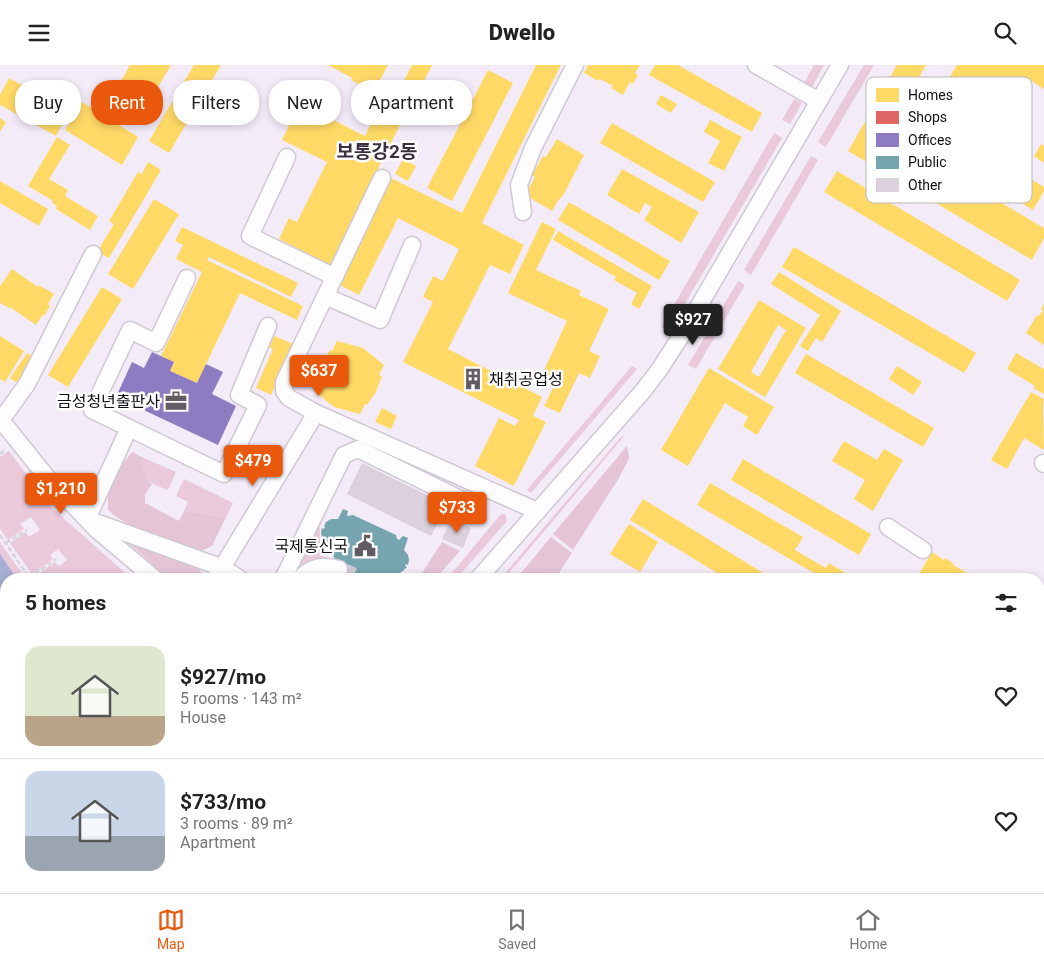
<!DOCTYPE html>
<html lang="en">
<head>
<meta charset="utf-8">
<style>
  :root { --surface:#fff; --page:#f6f6f6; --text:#222; --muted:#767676; --line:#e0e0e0; --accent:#ea580c }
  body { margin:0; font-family:Roboto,"Noto Sans KR",sans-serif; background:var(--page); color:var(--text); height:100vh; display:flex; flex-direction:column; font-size:19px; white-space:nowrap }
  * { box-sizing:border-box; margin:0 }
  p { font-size:16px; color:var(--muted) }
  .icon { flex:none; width:28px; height:28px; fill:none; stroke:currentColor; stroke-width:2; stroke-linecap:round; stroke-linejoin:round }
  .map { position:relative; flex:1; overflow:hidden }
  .panel { position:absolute; left:0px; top:508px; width:1045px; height:321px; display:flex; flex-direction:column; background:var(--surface); border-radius:20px 20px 0 0; box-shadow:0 2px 8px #0003 }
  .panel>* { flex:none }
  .top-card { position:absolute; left:15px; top:15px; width:500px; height:45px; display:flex; gap:10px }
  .price { position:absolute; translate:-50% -42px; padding:0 11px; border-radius:5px; background:var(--accent); color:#fff; font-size:16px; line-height:32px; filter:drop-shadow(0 1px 2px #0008) }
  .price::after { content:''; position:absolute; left:50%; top:30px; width:15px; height:11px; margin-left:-8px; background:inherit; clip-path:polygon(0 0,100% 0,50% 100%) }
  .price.active { background:#222; color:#fff }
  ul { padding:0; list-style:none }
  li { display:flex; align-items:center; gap:15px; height:125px; padding:0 25px }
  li+li { border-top:1px solid var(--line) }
  li span { display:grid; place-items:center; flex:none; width:140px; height:100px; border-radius:15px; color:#555 }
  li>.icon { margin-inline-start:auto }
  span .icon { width:60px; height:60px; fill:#fffc; stroke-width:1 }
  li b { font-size:21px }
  h2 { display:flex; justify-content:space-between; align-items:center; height:60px; padding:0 25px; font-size:21px }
  .chip { padding:0 18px; border-radius:20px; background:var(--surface); box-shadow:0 2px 8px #0003; font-size:18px; line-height:45px }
  .chip.active { background:var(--accent); color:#fff }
  header { display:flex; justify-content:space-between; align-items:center; height:65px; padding:0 25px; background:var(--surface); font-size:22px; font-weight:800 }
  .tabs { display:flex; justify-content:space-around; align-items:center; height:70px; border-top:1px solid var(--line); background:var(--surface); font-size:14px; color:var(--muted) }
  .tabs a { display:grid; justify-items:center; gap:2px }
  .tabs .active { color:var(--accent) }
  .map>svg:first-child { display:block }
  .green { fill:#eac9da }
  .forest { fill:#e5c4d5 }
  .water { fill:#a7b0d3 }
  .homes { fill:#ffd966; fill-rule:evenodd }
  .shops { fill:#e06666 }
  .offices { fill:#8e7cc3 }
  .public { fill:#76a5af }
  .building { fill:#dbd0dc }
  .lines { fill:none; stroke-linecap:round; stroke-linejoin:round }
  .minor-tunnel { stroke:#d1cad6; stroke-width:16; stroke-dasharray:16 8; stroke-linecap:butt }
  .minor-casing { stroke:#cfc9d3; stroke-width:19 }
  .path { stroke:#d7d5d9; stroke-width:2.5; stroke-dasharray:5 2.5; stroke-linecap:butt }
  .minor { stroke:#fdfcfe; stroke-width:16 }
  .labels { text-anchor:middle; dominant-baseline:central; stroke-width:5; stroke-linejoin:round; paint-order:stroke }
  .poi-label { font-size:16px; fill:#120e15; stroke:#fff; text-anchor:end }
  .quarter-label { font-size:19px; font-weight:bold; fill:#3b3042; stroke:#fff }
  .key { fill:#fff; stroke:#b8b7b9; stroke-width:1 }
  .key-label { font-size:14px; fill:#120e15 }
</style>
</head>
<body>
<header><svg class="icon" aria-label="menu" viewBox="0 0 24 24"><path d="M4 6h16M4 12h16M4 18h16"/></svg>Dwello<svg class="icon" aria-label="search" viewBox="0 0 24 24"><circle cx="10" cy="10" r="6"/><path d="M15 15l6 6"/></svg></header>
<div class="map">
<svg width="1044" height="828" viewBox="0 0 1044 828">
  <rect width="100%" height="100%" fill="#f3ebf8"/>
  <g class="green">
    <path d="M814,0H824L812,22L804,18Z"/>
    <path d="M864,0H874L826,82L818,77Z"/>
    <path d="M794,34L802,38L790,59L782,55Z"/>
    <path d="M774,68L782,73L669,266L661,262Z"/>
    <path d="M811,91L818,95L751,210L744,205Z"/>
    <path d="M738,216L745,220L696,304L688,300Z"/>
    <path d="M632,301L637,304L531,428L527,425Z"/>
    <path d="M625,370L504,514H500L620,373Z"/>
    <path d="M9,386L52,443L132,514H36L34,512L55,497L59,501L67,495L58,484L50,490L53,494L32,509L10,478L26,467L29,472L40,465L31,452L20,459L24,464L8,475L0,464V392Z"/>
    <path d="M144,393L176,407L168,425C152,419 137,414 144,393Z"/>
    <path d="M184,414L233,438L225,454L213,450L184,446L188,437L176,431Z"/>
    <path d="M501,449H505L507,456L456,514H447Z"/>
    <path d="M314,457L320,461C319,468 321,483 322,490L324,492L340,497L297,507L295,505Z"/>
    <path d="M0,477L26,514H17L0,489Z"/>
    <path d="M372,822H420L421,823L416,828H367Z"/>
  </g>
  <g class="forest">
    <path d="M627,381L629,393L619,413L573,485L553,469Z"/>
    <path d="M132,387L144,393C140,403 144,413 152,419L145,429V438L179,456L184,446L213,450L225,454L212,481L199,487C168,476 133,467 108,445V429L120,402Z"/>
    <path d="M125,472L198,504L204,510L202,514H169L123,473Z"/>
    <path d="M551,472L572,488L555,514H516Z"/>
    <path d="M442,477L460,486L435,514H418Z"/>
    <path d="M0,810L6,811V822L18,823L24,828H0Z"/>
  </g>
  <g class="water">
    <path d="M0,489L17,514H6V786L0,779Z"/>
    <path d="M300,822L306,828H46L40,823Z"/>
  </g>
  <g class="homes">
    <path d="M130,0H171L135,61L105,44Z"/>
    <path d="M194,0H221L169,88L149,76Z"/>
    <path d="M328,0H388L377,21L375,20L372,24L365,21L364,22L351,15L352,13Z"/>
    <path d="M412,0H432L412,40L396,31Z"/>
    <path d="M536,0H561L482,158L524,180L510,209L490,200L448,284L542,332L533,351L546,357L514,421L475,401L499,353L515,361L519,355L403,297L433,237L423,232L433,211L443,216L459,184L398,153L359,230L338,219L391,113L462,148Z"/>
    <path d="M588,0H640L635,8L638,10L633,19L630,17L623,30L611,23L613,21L600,14L598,16L584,8Z"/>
    <path d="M655,0H678L762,48L752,67L649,10Z"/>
    <path d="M897,0H926L904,38L1044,122V126L1033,145L870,47Z"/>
    <path d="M957,0H1044V24L1027,13L1003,51L1030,69L1021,84L938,31Z"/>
    <path d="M488,5L513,18L452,136L427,123Z"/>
    <path d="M9,13L69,47L56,71L0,40V30Z"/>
    <path d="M661,30L677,39L671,48L656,39Z"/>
    <path d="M384,32L408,44L330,200L279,174L289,153L297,157L327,97L282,75L300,38L365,71Z"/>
    <path d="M82,37L138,72L122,100L65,65Z"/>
    <path d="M0,53L6,57L0,67Z"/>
    <path d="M710,55L742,72L724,106L708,98L720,76L704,67Z"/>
    <path d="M865,57L1044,163V173L1032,195L848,86Z"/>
    <path d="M612,58L715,117L703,137L600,78Z"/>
    <path d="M57,72L70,80L49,114L68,125L65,131L98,151L90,165L56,144L57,141L52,138L53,136L28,121Z"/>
    <path d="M557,74L584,90L564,129L558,136L552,146L525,130L535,112L532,110L543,91L546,92Z"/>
    <path d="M1041,79L1044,81V98L1034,91Z"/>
    <path d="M403,94L416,101L408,116L395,109Z"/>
    <path d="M148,97L161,105L109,193L97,187L114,159L109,156L138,107L142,109Z"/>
    <path d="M622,104L699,147L681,178L644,155L652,142L645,138L639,149L607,130Z"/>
    <path d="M837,106L1020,215L1007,236L824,127Z"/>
    <path d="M0,116L48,144L39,161L0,138Z"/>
    <path d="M154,134L179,149L133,224L108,209Z"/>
    <path d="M569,137L670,196L659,215L558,155Z"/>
    <path d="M542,157L556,164L536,205L581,226L579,230L609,244L589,286L600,291L590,313L579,308L560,348L544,341L553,323L539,316L567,256L508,228Z"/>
    <path d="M182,162L298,218L291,232L209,192L207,195L303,241L297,255L240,228L197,318L170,306L174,297L161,291L202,207L176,194L183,180L175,176Z"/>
    <path d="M558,166L652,221L639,244L631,239L637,228L614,215L616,212L553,175Z"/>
    <path d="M794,182L976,288L964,308L782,202Z"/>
    <path d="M12,204L38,222L39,220L54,229L48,239L50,241L44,251L42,250L36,260L10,242L9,243L0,238V221Z"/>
    <path d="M779,207L841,246L822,277L816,273L808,286L800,281L820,250L771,219Z"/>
    <path d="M102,222L122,234L68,322L48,310Z"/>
    <path d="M759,235L806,263L765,332L718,304ZM778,260L786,265L759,312L751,307Z"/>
    <path d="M1044,239V280L1026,268L1037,250L1039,251L1043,245L1041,244Z"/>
    <path d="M0,271L24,286L5,317L0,314Z"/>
    <path d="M274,271L293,279L271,330L256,323L273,284L269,282Z"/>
    <path d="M337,276L363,283L384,300L379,310L382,311L376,327L367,340L365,339L360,349L334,342L313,325L318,315L316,314L321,299L330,285L332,286Z"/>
    <path d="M27,288L34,292L17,318L10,313Z"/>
    <path d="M1016,288L1044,304V329L1033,323L1035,321L1007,304Z"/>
    <path d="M806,289L934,363L923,382L795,308Z"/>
    <path d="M897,301L922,317L913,330L889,314Z"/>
    <path d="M709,303L774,342L757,370L743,361L748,352L725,338L688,401L661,385Z"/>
    <path d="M1031,327L1044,334L1043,341L1044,385L1024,373L1007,404L991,395Z"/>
    <path d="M382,343L397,351L391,364L375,357Z"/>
    <path d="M844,376L877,395L884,384L903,395L873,446L854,434L865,415L832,396Z"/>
    <path d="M252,382L261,387L252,403L244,399Z"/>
    <path d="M743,394L871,469L859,490L731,415Z"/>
    <path d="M85,412L95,417L89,428L79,423Z"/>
    <path d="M710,418L803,472L795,485L826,503L829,498L847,509L844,514H824L697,440Z"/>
    <path d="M643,434L773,514H727L630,455Z"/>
    <path d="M629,459L658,477L640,507L610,489Z"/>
    <path d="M932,487L944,495L945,493L953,498L952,499L976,514H916Z"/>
    <path d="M1041,558L1044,560L1043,603L1039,600V562Z"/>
    <path d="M1044,765V793L1039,790V774Z"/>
    <path d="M1039,812L1044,815V828H1025L1016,822H1039Z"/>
    <path d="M684,822H726L736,828H680Z"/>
    <path d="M773,822H808L805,828H782Z"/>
    <path d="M841,822H919L915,828H859L852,823L849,828Z"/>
  </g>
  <path class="shops" d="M525,822H630L627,828H532Z"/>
  <path class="offices" d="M152,287L174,297L170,306L197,318L206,299L223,307L212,329L236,341L218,380L116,332L132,297L144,303Z"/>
  <path class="public" d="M343,444L348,446L347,451L353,450L396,470L397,474L399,475L403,471L408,473L404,485L408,490L409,495L408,500L406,499L405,501L407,502L404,505L400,508L393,509L390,514H382L383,512L381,510L377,512L369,509L366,514H335L342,496L334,493L333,488L331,487L328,491L323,489L326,478L322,472L321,467L322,463L324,464L325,462L324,461L326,457L331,454H338Z"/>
  <g class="building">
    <path d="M362,398L447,440L431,471L347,429Z"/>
    <path d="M451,454L471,463L463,483L442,474Z"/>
  </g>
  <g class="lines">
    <path class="minor-tunnel" d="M339,504L361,514"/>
    <g class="minor-casing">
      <g id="minor">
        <path d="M756,0L819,36"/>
        <path d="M287,92L250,171L335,212"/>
        <path d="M382,113L284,317V326L289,333L316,348L537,446"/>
        <path d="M523,147L519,120L533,83L575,0"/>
        <path d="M325,231L380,255L412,180"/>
        <path d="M0,354L50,416L97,465L155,514"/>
        <path d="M1,355L27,319L93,189"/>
        <path d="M129,363L92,345L130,265L156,278L187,213"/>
        <path d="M1043,398L1044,399"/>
        <path d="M888,462L923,485"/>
        <path d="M215,514L316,348"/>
        <path d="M240,514L223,503L87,454L129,363L224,409L258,340L239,330L268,261"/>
        <path d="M283,514L344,390L358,384L464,436L461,442"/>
        <path d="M300,514C311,501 323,500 339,504"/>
        <path d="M478,514L643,326L659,305L683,268L840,0"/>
        <path d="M1039,746L1044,737"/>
        <path d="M0,796L6,803"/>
        <path d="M27,822L33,828"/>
        <path d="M206,828L210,822"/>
        <path d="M991,828L994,822"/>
      </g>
    </g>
    <g class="path">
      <path d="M0,389L5,385"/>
      <path d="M0,470L30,514"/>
      <path d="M6,478L27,465"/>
      <path d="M29,513L56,494"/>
      <path d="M314,822L320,828"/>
    </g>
    <use href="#minor" class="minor"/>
  </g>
  <defs>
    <g id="building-bare" transform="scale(1.725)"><path d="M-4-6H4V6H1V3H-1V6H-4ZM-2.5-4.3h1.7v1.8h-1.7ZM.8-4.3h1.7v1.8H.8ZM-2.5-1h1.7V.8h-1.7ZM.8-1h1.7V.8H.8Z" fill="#615b64" stroke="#fff" stroke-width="2.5" paint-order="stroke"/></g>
    <g id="office-bare" transform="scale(1.725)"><path d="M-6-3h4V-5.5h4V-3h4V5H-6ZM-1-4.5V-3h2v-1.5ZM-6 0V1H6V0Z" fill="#615b64" stroke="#fff" stroke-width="2.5" paint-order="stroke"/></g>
    <g id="civic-bare" transform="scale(1.725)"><path d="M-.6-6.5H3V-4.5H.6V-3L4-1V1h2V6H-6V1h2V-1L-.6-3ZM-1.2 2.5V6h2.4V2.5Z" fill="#615b64" stroke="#fff" stroke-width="2.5" paint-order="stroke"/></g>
  </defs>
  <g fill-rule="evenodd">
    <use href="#building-bare" x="473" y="314"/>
    <use href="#office-bare" x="176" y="336"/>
    <use href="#civic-bare" x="365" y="481"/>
  </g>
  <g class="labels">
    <g class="poi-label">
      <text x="489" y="314" text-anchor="start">채취공업성</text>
      <text x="160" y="336">금성청년출판사</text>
      <text x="348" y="481">국제통신국</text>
    </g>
    <g class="quarter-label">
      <text x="377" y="86">보통강2동</text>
    </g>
  </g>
  <rect x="866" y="12" width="166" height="126" rx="8" class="key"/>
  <rect x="876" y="23" width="23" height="14" fill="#ffd966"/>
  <rect x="876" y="46" width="23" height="13" fill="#e06666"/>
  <rect x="876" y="68" width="23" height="14" fill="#8e7cc3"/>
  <rect x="876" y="91" width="23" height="13" fill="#76a5af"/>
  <rect x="876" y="113" width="23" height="14" fill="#dbd0dc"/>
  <g class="key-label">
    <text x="908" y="35">Homes</text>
    <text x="908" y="57">Shops</text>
    <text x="908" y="80">Offices</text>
    <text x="908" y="102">Public</text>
    <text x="908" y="125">Other</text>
  </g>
</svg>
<b class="price active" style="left:693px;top:281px">$927</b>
<b class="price" style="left:319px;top:332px">$637</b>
<b class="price" style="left:253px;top:422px">$479</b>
<b class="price" style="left:61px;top:450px">$1,210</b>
<b class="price" style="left:457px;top:469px">$733</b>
<div class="top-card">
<a class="chip">Buy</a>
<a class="chip active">Rent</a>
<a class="chip">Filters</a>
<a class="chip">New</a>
<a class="chip">Apartment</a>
</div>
<section class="panel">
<h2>5 homes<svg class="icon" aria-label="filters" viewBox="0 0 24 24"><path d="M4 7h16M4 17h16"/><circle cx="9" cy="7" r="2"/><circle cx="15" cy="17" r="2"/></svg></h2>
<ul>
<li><span style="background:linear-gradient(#dfe7d0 70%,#b9a48a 0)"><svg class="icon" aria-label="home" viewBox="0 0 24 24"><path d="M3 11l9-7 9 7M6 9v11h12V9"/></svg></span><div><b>$927/mo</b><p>5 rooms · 143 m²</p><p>House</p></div><svg class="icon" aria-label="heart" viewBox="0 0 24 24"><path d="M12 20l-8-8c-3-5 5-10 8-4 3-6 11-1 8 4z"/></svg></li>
<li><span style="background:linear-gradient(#c9d6e8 65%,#9aa5b1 0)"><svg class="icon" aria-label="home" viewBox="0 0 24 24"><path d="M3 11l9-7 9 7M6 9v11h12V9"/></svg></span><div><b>$733/mo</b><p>3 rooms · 89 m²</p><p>Apartment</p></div><svg class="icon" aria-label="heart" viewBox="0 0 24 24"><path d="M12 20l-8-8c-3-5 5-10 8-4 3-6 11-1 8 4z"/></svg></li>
</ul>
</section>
</div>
<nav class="tabs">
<a class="active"><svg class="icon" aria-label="map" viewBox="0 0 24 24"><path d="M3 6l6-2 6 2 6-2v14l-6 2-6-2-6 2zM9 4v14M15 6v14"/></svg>Map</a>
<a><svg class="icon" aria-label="saved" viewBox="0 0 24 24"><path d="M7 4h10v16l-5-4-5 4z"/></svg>Saved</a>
<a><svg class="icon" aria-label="home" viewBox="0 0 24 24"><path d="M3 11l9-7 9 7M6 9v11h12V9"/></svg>Home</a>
</nav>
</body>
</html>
